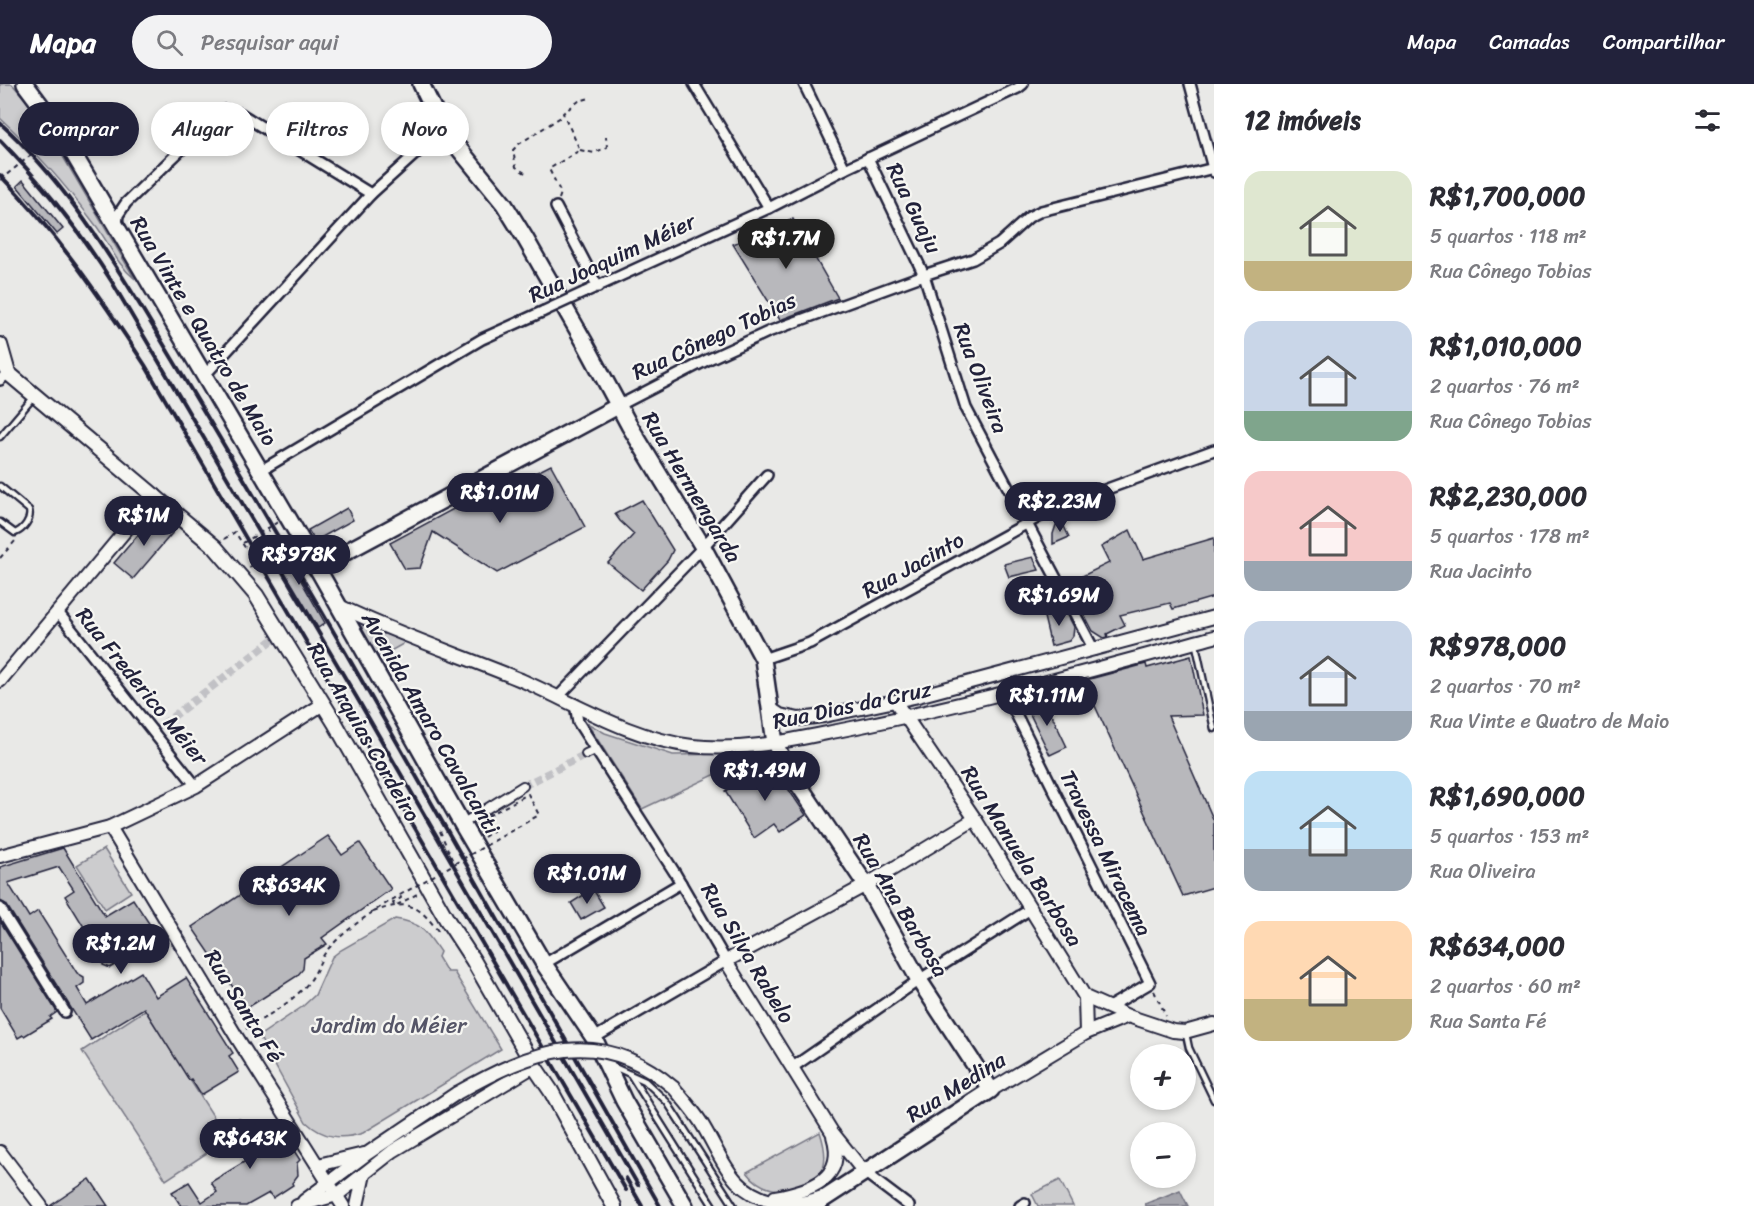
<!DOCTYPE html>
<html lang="pt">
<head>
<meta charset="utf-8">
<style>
  :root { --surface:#fff; --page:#f2f2f3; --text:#2b2b33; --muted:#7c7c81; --accent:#22223b }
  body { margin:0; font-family:Sriracha,sans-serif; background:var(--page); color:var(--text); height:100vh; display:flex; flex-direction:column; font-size:22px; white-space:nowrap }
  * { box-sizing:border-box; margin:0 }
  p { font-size:20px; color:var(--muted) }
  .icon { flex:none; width:33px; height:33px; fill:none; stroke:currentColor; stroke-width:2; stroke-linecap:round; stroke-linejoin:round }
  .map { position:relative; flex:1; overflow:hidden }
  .panel { display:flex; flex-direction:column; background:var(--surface); width:540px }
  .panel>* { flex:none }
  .guide { position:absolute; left:18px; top:18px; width:570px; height:54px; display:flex; gap:12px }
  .tools { position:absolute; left:1130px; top:960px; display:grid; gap:12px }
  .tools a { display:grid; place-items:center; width:66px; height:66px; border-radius:50%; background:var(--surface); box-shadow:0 3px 9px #0003; font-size:30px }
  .price { position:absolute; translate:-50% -51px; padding:0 14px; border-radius:21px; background:var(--accent); color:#fff; font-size:20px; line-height:39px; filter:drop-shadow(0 2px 3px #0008) }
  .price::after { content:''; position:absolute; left:50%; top:36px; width:18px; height:14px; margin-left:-9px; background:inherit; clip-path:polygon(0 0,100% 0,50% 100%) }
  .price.on { background:#222; color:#fff }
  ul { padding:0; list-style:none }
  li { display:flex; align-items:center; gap:18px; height:150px; padding:0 30px }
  li span { display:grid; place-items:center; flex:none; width:168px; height:120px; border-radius:18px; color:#555 }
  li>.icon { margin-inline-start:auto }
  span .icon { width:72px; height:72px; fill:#fffc; stroke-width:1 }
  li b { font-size:26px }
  h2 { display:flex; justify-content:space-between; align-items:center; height:72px; padding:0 30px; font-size:26px }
  .pill { padding:0 21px; border-radius:27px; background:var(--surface); box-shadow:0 3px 9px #0003; font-size:21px; line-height:54px }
  .pill.on { background:var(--accent); color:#fff }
  header { display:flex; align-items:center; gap:36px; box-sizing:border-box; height:84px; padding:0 30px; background:var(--accent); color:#fff }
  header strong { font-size:28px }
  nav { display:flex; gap:33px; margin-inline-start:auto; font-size:21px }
  .search { width:420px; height:54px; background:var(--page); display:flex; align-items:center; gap:15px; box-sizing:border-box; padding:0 21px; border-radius:33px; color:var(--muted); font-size:22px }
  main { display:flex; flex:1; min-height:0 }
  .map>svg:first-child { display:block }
  .green { fill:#ccccce; stroke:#777784; stroke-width:1.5 }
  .water { fill:#a5a5ac; stroke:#71717f; stroke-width:1.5 }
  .building { fill:#b8b8bc; stroke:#22223b; stroke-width:1.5 }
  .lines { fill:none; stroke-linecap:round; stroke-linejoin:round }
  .pedestrian-tunnel { stroke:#c1c1c5; stroke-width:8; stroke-dasharray:8 4; stroke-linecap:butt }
  .service-casing { stroke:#22223b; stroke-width:9 }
  .pedestrian-casing { stroke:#22223b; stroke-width:12 }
  .minor-casing { stroke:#22223b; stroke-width:14 }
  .tertiary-casing { stroke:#22223b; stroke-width:16 }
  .secondary-casing { stroke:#22223b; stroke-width:18 }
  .primary-casing { stroke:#22223b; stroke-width:20 }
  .path { stroke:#22223b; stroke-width:2; stroke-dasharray:4.5 4.5; stroke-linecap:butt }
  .service { stroke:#f6f6f2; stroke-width:4.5 }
  .pedestrian { stroke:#f6f6f2; stroke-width:8 }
  .minor { stroke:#f6f6f2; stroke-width:9 }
  .tertiary { stroke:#f6f6f2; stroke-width:12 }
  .secondary { stroke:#f6f6f2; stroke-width:14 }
  .primary { stroke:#f6f6f2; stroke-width:15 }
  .rail { stroke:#22223b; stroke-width:4 }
  .minor-bridge-casing { stroke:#22223b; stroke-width:14; stroke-linecap:butt }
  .tertiary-bridge-casing { stroke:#22223b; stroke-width:16; stroke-linecap:butt }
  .path-bridge { stroke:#22223b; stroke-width:2; stroke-dasharray:4.5 4.5; stroke-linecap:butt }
  .minor-bridge { stroke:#f6f6f2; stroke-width:9 }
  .tertiary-bridge { stroke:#f6f6f2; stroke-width:12 }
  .labels { text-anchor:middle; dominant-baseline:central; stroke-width:4.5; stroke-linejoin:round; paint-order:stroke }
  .street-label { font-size:22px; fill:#22223b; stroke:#f6f6f2 }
  .park-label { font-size:22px; fill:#555567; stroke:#f6f6f2 }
</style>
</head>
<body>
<header>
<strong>Mapa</strong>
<div class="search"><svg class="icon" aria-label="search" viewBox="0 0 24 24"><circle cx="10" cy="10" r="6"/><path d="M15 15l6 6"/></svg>Pesquisar aqui</div>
<nav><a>Mapa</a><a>Camadas</a><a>Compartilhar</a></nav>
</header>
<main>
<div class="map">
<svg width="1214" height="1122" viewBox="0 0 1214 1122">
  <rect width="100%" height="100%" fill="#e9e9e7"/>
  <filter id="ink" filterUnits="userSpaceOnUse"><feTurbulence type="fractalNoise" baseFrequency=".0167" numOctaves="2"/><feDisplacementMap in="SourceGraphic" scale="12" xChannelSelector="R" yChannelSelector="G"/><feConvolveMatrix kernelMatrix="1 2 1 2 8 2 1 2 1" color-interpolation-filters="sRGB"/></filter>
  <g filter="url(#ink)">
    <g class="green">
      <path d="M0,0H12L35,26L36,29L30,35L49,63L55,59L135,195C114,178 110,159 94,139C66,102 34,65 0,34Z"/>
      <path d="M367,539L405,554L403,560L378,574L361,546L363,540Z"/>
      <path d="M587,639L605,649L673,671L730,670L765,667L642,725Z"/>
      <path d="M104,765L131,808L105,825L77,781Z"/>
      <path d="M395,835C422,839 426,847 440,868L438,873L447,888H454L501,965L363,1049C341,1056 323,1054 306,1038L259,952L302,923L315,911L332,873L341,866Z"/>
      <path d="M145,926L228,1055L166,1096L82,967Z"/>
      <path d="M820,1048C824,1060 827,1073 823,1085C820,1092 812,1097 805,1100C784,1111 761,1107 747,1088Z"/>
      <path d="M1060,1096L1073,1122H1038L1032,1110Z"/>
    </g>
    <path class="water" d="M1180,1106L1188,1122H1146L1145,1120Z"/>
    <g class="building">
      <path d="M23,96L63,145L57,150L17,102Z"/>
      <path d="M793,135L838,214L780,236L733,160Z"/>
      <path d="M551,381L585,443L497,489L433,448L420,484L405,485L390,459L472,415L474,420Z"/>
      <path d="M642,416L673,466L668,476L641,506L608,479L634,450L620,437L615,430Z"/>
      <path d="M347,424L353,436L315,457L308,446Z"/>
      <path d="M155,431L174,447L133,495L114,479Z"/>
      <path d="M1062,438L1069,453L1053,460V450L1056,441Z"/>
      <path d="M1130,446L1143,475L1214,454V513L1173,525L1170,519L1120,531L1125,541L1107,550L1108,553L1104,554L1093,547L1068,499L1109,479L1101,463Z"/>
      <path d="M282,463L325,539L318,544L273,468Z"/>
      <path d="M1033,473L1039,486L1009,493L1004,480Z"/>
      <path d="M1064,524L1074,543L1073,552L1069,557L1051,562L1044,533Z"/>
      <path d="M1191,572L1203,631L1168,632L1214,737V803L1183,812L1089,609L1086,596L1146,580L1147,584Z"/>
      <path d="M1044,615L1067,663L1050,671L1027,624Z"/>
      <path d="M767,680L774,684L806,731L780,748L774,740L754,754L725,707Z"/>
      <path d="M328,752L342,771L360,759L391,805L322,854L327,860L304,874L303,885L297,892L247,924L192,843Z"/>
      <path d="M63,764L105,832L133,815L162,859L140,872L129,855L116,863V880L110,884L103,881V874L65,812L74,806L59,783L8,799L29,833L38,827L77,889L84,893V899L77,904L87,921L141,888L156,913L186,894L233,969L229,972L239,988L201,1011L191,995L189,996L144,924L91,956L6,820L0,817V783Z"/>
      <path d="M593,805L604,823L581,836L571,819Z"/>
      <path d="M0,837L57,928L50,933L52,935L24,952L23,951L18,954L0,924Z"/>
      <path d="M239,1034L252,1053L276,1039L300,1076L297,1079L298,1091L292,1099L293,1101L273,1114L269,1109L246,1122H181L172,1108L189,1098L202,1118L217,1108L211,1098L249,1075L235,1052L228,1055L222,1045Z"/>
      <path d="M90,1095L108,1122H50Z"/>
    </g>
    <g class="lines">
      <g class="pedestrian-tunnel">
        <path d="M153,648L274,555"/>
        <path d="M523,702L586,670"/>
      </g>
      <g class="service-casing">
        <g id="service">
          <path d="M0,353L33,314"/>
          <path d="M0,402L29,426C32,435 23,446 15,449L0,438"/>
          <path d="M1196,561L1214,645"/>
          <path d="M1186,950L1189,964L1214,1016"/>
          <path d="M610,981L645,997L667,1018L734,1122"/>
          <path d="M630,990L713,1122"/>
        </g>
      </g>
      <g class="pedestrian-casing">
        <g id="pedestrian">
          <path d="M586,670L595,666"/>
          <path d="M462,740L523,702"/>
        </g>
      </g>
      <g class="minor-casing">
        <g id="minor">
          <path d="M694,0L769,124"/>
          <path d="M804,0L845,85"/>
          <path d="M1190,0L1214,88"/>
          <path d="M868,74L924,191L966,324L1094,566"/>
          <path d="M556,123L598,203"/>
          <path d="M117,141L118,131L126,119L213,35L226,26L241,30L371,110"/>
          <path d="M583,209L769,124L845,85L1018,4L1023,0"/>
          <path d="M204,292L371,110L443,45"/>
          <path d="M0,296L8,289L4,285"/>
          <path d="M618,322L709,275L768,248L924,191L973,175L999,160L1029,133L1041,127L1214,84"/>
          <path d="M260,387L482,255L544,227"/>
          <path d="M57,527L196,702"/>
          <path d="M763,575L810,559L1055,424L1214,366"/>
          <path d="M1005,608L1150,899L1109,923"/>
          <path d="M558,613L703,463L767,391"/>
          <path d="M575,620L578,638L675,789L726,877L594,954"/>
          <path d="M0,824L65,928"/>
          <path d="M544,880L681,799"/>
          <path d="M793,983L919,896L1032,824"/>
          <path d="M864,1088L909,1122"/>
          <path d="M1020,1122L1025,1119"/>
        </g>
      </g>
      <g class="tertiary-casing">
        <g id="tertiary">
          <path d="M337,521C397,550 460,571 521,596C576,620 632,655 692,662C745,668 796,655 847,645C971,620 1093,586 1214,553"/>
          <path d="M0,597L155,411"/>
          <path d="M895,617L975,735L1085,913L1128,932L1173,947L1185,948L1214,940"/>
          <path d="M771,625L780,631L799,635L824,632L914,613L1214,533"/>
          <path d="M110,743L236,952L343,1122"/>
          <path d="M0,772L110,743L196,702L323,620"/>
          <path d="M1085,913L1086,949"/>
          <path d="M674,1004C683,1015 692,1025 700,1037C723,1073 729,1109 776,1118C792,1121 807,1119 822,1113"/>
          <path d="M991,1006L1086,949L1128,932"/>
          <path d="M0,1068L41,1122"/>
          <path d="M318,1081L364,1070"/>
          <path d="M864,1088L832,1048L726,877L866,801L975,735"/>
          <path d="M775,1113C808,1107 847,1096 833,1052"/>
          <path d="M304,1117L368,1069L457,1009"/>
          <path d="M297,1122L337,1111L393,1067L534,982"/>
          <path d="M357,1122L364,1090"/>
        </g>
      </g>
      <g class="secondary-casing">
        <path id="secondary" d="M0,261L8,289L215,463L256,511L335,639L447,836L473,876L534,982L551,1007L614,1122"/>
      </g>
      <g class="primary-casing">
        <g id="primary">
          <path d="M25,0L60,47L303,459L462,740L544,880L594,954L624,1017L685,1122"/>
          <path d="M421,0L443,45L504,120L525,154L585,259L629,341L703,463L763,575L775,659L784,679L866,801L919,896L991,1006L813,1122"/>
          <path d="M316,484L618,322"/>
        </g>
      </g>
      <g class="path">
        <path d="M580,66L594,69L607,63L606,53"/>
        <path d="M525,89L516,83L513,66L519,60L564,31"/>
        <path d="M559,115L561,109L549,85L580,66L563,29L579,17L590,14"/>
        <path d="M267,444L277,463"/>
        <path d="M224,455L235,448L255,479L249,484"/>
        <path d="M0,474L16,456"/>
        <path d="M440,747L454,780"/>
        <path d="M484,753L493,747L487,736"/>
        <path d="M394,821L393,819L401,814L400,811"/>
        <path d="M397,821L419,809"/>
        <path d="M373,828C410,815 418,820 441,851"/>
        <path d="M1154,907L1166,932"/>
        <path d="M246,945C267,932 293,918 309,898C318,887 320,873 330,863C350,842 375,826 400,811"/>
      </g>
      <use href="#service" class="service"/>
      <use href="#pedestrian" class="pedestrian"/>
      <use href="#minor" class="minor"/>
      <use href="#tertiary" class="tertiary"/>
      <use href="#secondary" class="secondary"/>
      <use href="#primary" class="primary"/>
      <g class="rail">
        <path d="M0,39C59,92 102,159 143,226C175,279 207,332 238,385C383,628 519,876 660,1122"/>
        <path d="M0,56C43,100 79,146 112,198L357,614L638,1101"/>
        <path d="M0,91C56,148 101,214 145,281L626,1106"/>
        <path d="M626,1094L642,1122"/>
      </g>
      <g class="minor-bridge-casing">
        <path id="minor-bridge" d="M544,227L583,209"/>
      </g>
      <g class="tertiary-bridge-casing">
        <path id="tertiary-bridge" d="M457,1009C533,966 599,939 674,1004"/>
      </g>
      <g class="path-bridge">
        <path d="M0,96L51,55"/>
        <path d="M243,459L278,438"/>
        <path d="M400,811L539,731L528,710L486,733"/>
      </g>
      <use href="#minor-bridge" class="minor-bridge"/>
      <use href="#tertiary-bridge" class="tertiary-bridge"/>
    </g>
  </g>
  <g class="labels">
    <g class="street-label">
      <text transform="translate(914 124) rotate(64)">Rua Guaju</text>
      <text transform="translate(612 174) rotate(-25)">Rua Joaquim Méier</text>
      <text transform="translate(204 247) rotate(59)">Rua Vinte e Quatro de Maio</text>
      <text transform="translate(714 252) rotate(-25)">Rua Cônego Tobias</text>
      <text transform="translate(981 294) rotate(69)">Rua Oliveira</text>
      <text transform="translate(692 403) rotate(59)">Rua Hermengarda</text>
      <text transform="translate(913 481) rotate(-29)">Rua Jacinto</text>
      <text transform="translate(142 602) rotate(51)">Rua Frederico Méier</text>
      <text transform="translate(852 621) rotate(-12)">Rua Dias da Cruz</text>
      <text transform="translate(431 639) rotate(60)">Avenida Amaro Cavalcanti</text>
      <text transform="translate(364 648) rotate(60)">Rua Arquias Cordeiro</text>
      <text transform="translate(1106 769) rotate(64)">Travessa Miracema</text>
      <text transform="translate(1022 772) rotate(58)">Rua Manuela Barbosa</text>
      <text transform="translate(901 821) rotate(59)">Rua Ana Barbosa</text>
      <text transform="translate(748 869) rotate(59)">Rua Silva Rabelo</text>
      <text transform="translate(244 922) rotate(58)">Rua Santa Fé</text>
      <text transform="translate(956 1003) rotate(-32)">Rua Medina</text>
    </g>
    <g class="park-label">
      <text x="389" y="941">Jardim do Méier</text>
    </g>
  </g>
</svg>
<div class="tools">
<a>+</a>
<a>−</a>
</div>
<b class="price on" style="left:786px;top:186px">R$1.7M</b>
<b class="price" style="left:500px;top:440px">R$1.01M</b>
<b class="price" style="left:1060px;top:449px">R$2.23M</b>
<b class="price" style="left:144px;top:463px">R$1M</b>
<b class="price" style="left:299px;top:502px">R$978K</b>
<b class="price" style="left:1059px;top:543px">R$1.69M</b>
<b class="price" style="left:1047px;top:643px">R$1.11M</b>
<b class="price" style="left:765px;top:718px">R$1.49M</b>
<b class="price" style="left:587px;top:821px">R$1.01M</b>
<b class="price" style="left:289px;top:833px">R$634K</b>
<b class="price" style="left:121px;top:891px">R$1.2M</b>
<b class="price" style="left:250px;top:1086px">R$643K</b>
<div class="guide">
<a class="pill on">Comprar</a>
<a class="pill">Alugar</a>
<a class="pill">Filtros</a>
<a class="pill">Novo</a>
</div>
</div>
<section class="panel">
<h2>12 imóveis<svg class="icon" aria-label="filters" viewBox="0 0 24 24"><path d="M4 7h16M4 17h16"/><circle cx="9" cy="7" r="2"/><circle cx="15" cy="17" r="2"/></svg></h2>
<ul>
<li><span style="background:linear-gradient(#dfe7d0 75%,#c2b280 0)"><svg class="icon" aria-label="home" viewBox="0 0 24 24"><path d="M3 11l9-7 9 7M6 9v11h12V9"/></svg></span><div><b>R$1,700,000</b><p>5 quartos · 118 m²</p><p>Rua Cônego Tobias</p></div></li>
<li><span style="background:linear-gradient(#c9d6e8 75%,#7fa58c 0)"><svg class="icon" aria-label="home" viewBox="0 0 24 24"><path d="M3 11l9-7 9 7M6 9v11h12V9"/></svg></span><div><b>R$1,010,000</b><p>2 quartos · 76 m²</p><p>Rua Cônego Tobias</p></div></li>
<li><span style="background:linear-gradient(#f6c9c9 75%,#9aa5b1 0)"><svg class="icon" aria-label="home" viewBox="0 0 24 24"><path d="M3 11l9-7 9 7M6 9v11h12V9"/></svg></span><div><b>R$2,230,000</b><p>5 quartos · 178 m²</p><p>Rua Jacinto</p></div></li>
<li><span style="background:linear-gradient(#c9d6e8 75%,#9aa5b1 0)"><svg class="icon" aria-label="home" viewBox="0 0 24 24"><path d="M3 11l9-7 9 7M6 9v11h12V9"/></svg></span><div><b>R$978,000</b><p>2 quartos · 70 m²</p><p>Rua Vinte e Quatro de Maio</p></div></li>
<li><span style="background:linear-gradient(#bfe0f5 65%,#9aa5b1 0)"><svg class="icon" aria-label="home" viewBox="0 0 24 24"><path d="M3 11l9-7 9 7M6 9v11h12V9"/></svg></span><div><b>R$1,690,000</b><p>5 quartos · 153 m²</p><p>Rua Oliveira</p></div></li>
<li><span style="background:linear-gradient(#ffd9b3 65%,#c2b280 0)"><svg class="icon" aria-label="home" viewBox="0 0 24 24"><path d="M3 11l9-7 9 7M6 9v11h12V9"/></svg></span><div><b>R$634,000</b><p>2 quartos · 60 m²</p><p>Rua Santa Fé</p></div></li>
</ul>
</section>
</main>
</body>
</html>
